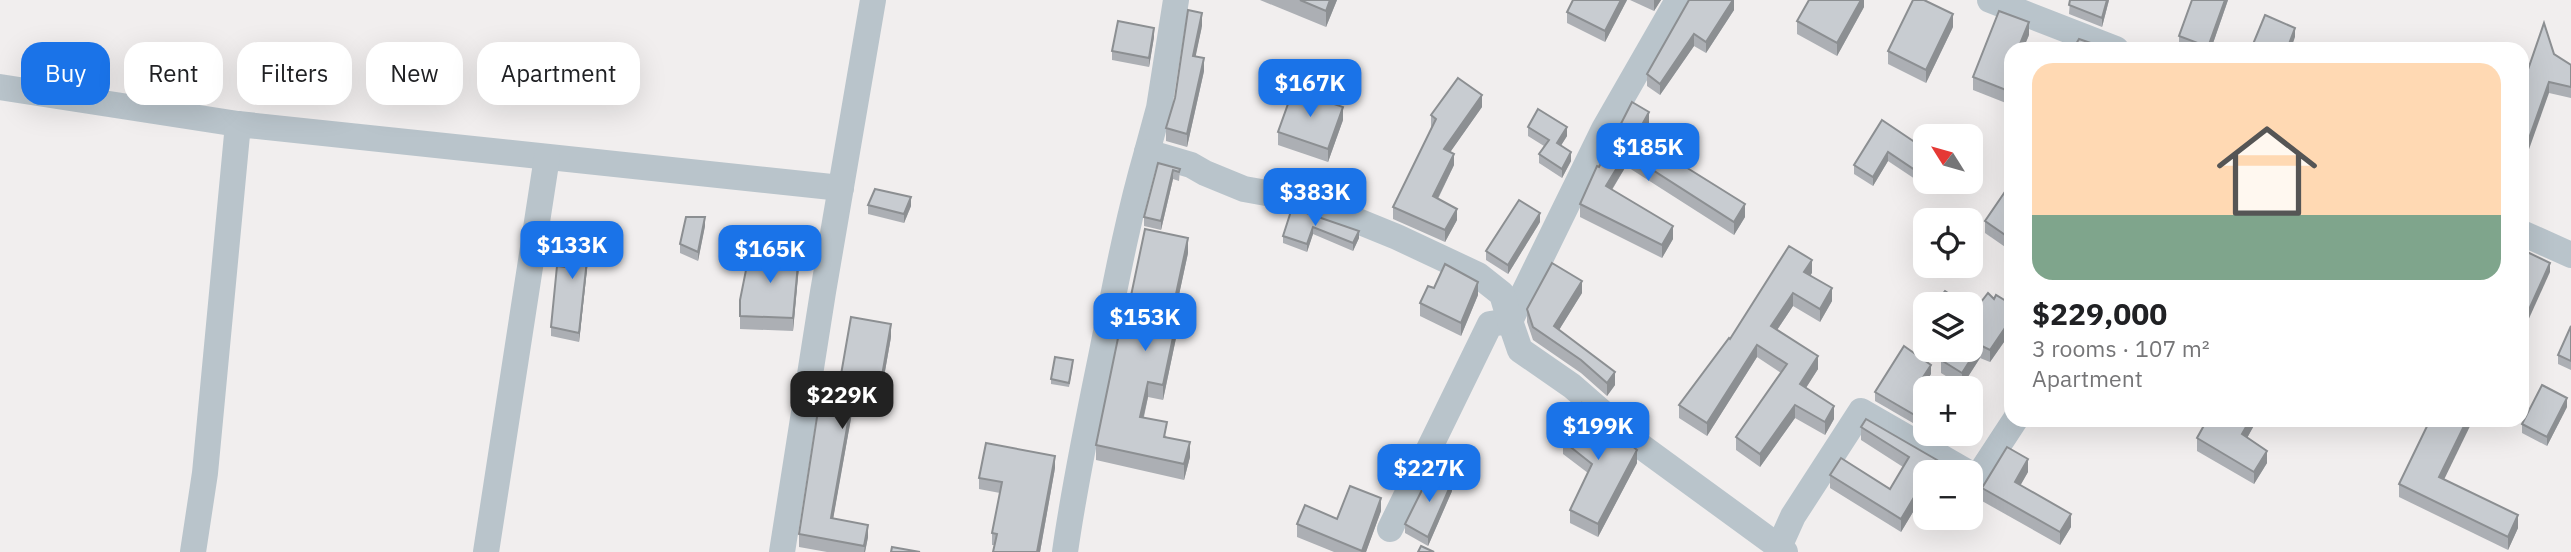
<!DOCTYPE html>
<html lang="en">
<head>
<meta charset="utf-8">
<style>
  :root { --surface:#fff; --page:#f2f2f2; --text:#202124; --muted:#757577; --accent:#1a73e8 }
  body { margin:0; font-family:"IBM Plex Sans",sans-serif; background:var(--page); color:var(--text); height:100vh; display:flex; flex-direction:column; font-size:26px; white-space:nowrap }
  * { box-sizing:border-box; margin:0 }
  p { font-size:23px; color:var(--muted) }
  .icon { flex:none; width:38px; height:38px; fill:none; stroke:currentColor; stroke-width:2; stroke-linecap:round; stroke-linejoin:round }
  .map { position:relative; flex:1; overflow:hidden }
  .side { position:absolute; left:2004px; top:42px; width:525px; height:385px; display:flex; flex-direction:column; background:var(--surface); border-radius:21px; box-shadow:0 7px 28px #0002 }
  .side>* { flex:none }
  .top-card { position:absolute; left:21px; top:42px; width:665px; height:63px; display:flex; gap:14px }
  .needle { width:46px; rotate:307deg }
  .buttons { position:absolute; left:1913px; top:124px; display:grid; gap:14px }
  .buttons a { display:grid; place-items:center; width:70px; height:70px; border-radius:14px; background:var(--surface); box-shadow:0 7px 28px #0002; font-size:35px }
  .price { position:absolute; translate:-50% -60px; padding:0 16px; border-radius:14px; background:var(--accent); color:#fff; font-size:23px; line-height:46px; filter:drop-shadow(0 2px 4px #0008) }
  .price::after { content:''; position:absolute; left:50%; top:42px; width:21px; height:16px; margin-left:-10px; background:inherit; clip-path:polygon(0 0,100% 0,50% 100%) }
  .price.selected { background:#222; color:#fff }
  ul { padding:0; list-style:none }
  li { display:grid; align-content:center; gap:14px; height:371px; padding:0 28px }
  li span { display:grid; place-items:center; height:217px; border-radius:21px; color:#555 }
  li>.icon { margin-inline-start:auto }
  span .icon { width:126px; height:126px; fill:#fffc; stroke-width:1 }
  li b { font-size:30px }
  .pill { padding:0 24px; border-radius:21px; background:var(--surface); box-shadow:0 7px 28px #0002; font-size:24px; line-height:63px }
  .pill.selected { background:var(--accent); color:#fff }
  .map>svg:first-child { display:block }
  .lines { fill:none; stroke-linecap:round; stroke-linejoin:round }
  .street { stroke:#b9c4cb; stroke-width:26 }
  .wall { fill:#acafb4 }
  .shaded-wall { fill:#8c8f92 }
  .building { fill:#c8ccd1; stroke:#8c8f92; stroke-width:2 }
</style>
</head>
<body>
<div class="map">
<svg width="2571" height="552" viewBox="0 0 2571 552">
  <rect width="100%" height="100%" fill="#f1eeee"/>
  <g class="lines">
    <g class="street">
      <path d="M1990,0L2116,49"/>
      <path d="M0,87L238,124"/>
      <path d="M1147,152L1159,108L1176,0"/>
      <path d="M2522,233L2571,255"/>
      <path d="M1510,321L1604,129L1678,0"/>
      <path d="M1970,475L1977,478L2015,420"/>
      <path d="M1390,529L1490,324L1510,321L1520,350L1572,386L1642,447L1779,547"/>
      <path d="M193,552L205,473L238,124L841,188"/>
      <path d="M486,552L547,157"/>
      <path d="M782,552L823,292L873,0"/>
      <path d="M1065,552C1074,488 1087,425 1100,362C1114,292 1127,221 1147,152L1191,165L1205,173L1244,189L1283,196L1343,215L1397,237L1478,275L1502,294L1510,321"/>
      <path d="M1785,552L1779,547L1793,516L1861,411L1967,472"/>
    </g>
  </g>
  <g class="wall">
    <path d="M1260,0H1337L1326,27Z"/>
    <path d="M1627,0L1605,42L1567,23V12Z"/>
    <path d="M1630,0H1661L1654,11Z"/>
    <path d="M1734,0V10L1706,53L1694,46L1660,95L1647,86V74Z"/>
    <path d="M1864,0V7L1837,56L1797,34V21Z"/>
    <path d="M2070,0H2109L2102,27L2069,14Z"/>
    <path d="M2192,0H2228L2211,49H2189L2179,46V36Z"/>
    <path d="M2544,23L2554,54L2571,65V98L2549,93Z"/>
    <path d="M1202,26L1195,57L1204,71L1187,147L1166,141V128Z"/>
    <path d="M1953,27L1926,83L1888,64V51Z"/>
    <path d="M2029,35L2023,49H2011V105L1973,90V77Z"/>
    <path d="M1154,37L1149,67L1112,60V51Z"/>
    <path d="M1482,107L1450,152L1454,165L1438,199L1457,220L1445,242L1393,219V207L1432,128L1431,127V115Z"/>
    <path d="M1343,120L1328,162L1278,145V132Z"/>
    <path d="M1882,120L1925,149L1915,179L1888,161L1873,186L1854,174V165Z"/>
    <path d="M1649,125L1642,139L1745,217L1734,235L1626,166L1612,190L1673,239L1662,258L1580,217V204L1599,167Z"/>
    <path d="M1528,127L1567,136L1561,145L1571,161L1562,178L1539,163V154L1544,146L1528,136Z"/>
    <path d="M1158,163L1180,169L1179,181L1173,179L1161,230L1144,226V217Z"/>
    <path d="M2011,183V251L1985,233V221Z"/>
    <path d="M868,205L911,206L904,223L868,214Z"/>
    <path d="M1292,208L1359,238L1353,251L1313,234L1307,252L1283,243V236Z"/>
    <path d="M1540,222L1508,274L1486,260V251Z"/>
    <path d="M705,226L698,261L680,253V244Z"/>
    <path d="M591,233L579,342L551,336V327L565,267Z"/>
    <path d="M1188,253L1173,322L1176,338L1163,400L1148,397L1144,417L1190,457L1184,480L1096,460V445L1128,310Z"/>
    <path d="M799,266L793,331L740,329V300Z"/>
    <path d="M1812,273L1810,276L1832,301L1820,322L1793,306L1777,330L1818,369L1806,388L1834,419L1825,435L1795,418L1760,467L1736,450V437L1781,373L1757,357L1707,436L1679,418V405L1730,339Z"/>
    <path d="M1434,288L1478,295L1461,336L1420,316V303Z"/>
    <path d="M1582,293L1559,330L1615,385L1607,396L1581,373L1533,340L1527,322V309Z"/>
    <path d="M1994,299L2011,304V332L1990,362L1980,358L1962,386L1941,373V360L1974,311Z"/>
    <path d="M2571,326V370L2558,364V355Z"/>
    <path d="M891,337L878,411L853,407L833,518L868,537L865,552H827L799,547V534L838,392Z"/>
    <path d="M1073,365L1069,387L1051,384V379Z"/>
    <path d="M1931,374L1920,391L1925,394V430L1875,401V392Z"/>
    <path d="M2567,407L2547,446L2522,433V424Z"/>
    <path d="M2257,420L2247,438L2267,463L2254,484L2197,451V438Z"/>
    <path d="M1861,427L1937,472H1925V492L1901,532L1830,488V475L1890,489L1903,467L1861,440Z"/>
    <path d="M1933,434H1950L1945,441Z"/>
    <path d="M1563,441L1637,463L1598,537L1570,523V510L1588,473L1563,454Z"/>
    <path d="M1055,468L1040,552H993L995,545H992V533L1000,493L979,489V478Z"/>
    <path d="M2028,472L2020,485L2071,527L2060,545L1982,501V488Z"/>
    <path d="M2444,479L2518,528L2508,550L2399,497V484Z"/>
    <path d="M1452,491L1428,546L1405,533V524Z"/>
    <path d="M1381,511L1366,552H1334L1297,537V524L1337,519Z"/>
  </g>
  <g class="shaded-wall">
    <path d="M1330,0H1337L1326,27V11Z"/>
    <path d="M1621,0H1627L1605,42V31Z"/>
    <path d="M1654,0H1661L1654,11Z"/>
    <path d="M1733,0H1734V10L1706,53V42Z"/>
    <path d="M1861,0H1864V7L1837,56V43Z"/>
    <path d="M2107,0H2109L2102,27V18Z"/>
    <path d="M2225,0H2228L2211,49H2208Z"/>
    <path d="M1202,13V26L1193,69V56Z"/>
    <path d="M1953,14V27L1926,83V70Z"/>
    <path d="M2029,22V35L2023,49H2018Z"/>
    <path d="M1154,28V37L1149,67V58Z"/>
    <path d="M2295,28V37L2291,49H2287Z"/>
    <path d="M1694,34V46L1660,95V84Z"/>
    <path d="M1204,58V71L1187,147V134Z"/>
    <path d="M2549,82V93L2522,169V158Z"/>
    <path d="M1482,95V107L1444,161V149Z"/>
    <path d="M1343,107V120L1328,162V149Z"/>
    <path d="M1649,112V125L1636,149V136Z"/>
    <path d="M1567,127V136L1557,152V143Z"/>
    <path d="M1571,152V161L1562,178V169Z"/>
    <path d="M1888,152V161L1873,186V177Z"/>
    <path d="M1626,153V166L1606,199V186Z"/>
    <path d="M1454,154V165L1433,208V196Z"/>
    <path d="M1925,154V163L1915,179V170Z"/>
    <path d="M1173,170V179L1161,230V221Z"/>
    <path d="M911,197V206L904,223V214Z"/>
    <path d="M1745,204V217L1734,235V222Z"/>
    <path d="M1457,209V220L1445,242V230Z"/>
    <path d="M1540,213V222L1508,274V265Z"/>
    <path d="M705,217V226L698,261V252Z"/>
    <path d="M591,223V233L579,342V333Z"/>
    <path d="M1673,226V239L1662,258V245Z"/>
    <path d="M1313,227V234L1307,252V244Z"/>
    <path d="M1359,231V238L1353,251V243Z"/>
    <path d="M1188,238V253L1170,337V322Z"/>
    <path d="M799,253V266L793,331V318Z"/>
    <path d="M1812,260V273L1804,285V272Z"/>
    <path d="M2550,263V272L2522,334V325Z"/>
    <path d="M1582,281V293L1554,338V326Z"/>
    <path d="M1478,282V295L1461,336V323Z"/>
    <path d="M1832,288V301L1820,322V309Z"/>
    <path d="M1793,293V306L1771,339V326Z"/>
    <path d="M2011,319V332L1990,362V350Z"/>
    <path d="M1176,323V338L1163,400V385Z"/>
    <path d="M891,324V337L878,411V399Z"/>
    <path d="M1757,345V357L1707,436V423Z"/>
    <path d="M1980,345V358L1962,386V373Z"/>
    <path d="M1818,356V369L1800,397V384Z"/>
    <path d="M1931,365V374L1916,397V388Z"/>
    <path d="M1615,372V385L1607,396V383Z"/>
    <path d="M1148,382V397L1140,432V417Z"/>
    <path d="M853,394V407L831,531V518Z"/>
    <path d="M2567,398V407L2547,446V437Z"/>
    <path d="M1795,405V418L1760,467V454Z"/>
    <path d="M1834,406V419L1825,435V422Z"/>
    <path d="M2250,420H2257L2242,447V434Z"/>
    <path d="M2467,420H2473L2439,490V477Z"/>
    <path d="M1945,434H1950L1945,441Z"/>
    <path d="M1190,442V457L1184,480V464Z"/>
    <path d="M1637,450V463L1598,537V524Z"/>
    <path d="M2267,451V463L2254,484V472Z"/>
    <path d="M1055,456V468L1040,552H1037Z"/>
    <path d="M2028,459V472L2015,495V482Z"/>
    <path d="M1937,460V472H1929Z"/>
    <path d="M1925,479V492L1901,532V519Z"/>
    <path d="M1452,482V491L1428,546V537Z"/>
    <path d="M1381,498V511L1366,552H1362Z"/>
    <path d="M2071,514V527L2060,545V532Z"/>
    <path d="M2518,515V528L2508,550V537Z"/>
    <path d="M868,525V537L865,552H864Z"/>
  </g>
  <g class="building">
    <path d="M1300,0H1330L1326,11Z"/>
    <path d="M1573,0H1621L1605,31L1567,12Z"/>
    <path d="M1689,0H1733L1706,42L1694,34L1660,84L1647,74Z"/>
    <path d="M1809,0H1861L1837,43L1797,21Z"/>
    <path d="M1913,0H1924L1953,14L1926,70L1888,51Z"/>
    <path d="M2070,0H2107L2102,18L2069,5Z"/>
    <path d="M2192,0H2225L2208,47L2179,36Z"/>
    <path d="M1188,10L1202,13L1193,56L1204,58L1187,134L1166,128L1175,98Z"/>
    <path d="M1999,11L2029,22L2018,49H2011V92L1973,77Z"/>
    <path d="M2265,15L2295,28L2287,49H2251Z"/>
    <path d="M1118,21L1154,28L1149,58L1112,51Z"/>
    <path d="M2544,23L2554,54L2571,65V87L2549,82L2522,158V87Z"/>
    <path d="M2079,39L2108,49H2073Z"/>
    <path d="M1458,78L1482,95L1444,149L1454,154L1433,196L1457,209L1445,230L1393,207L1436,119L1431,115Z"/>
    <path d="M1293,90L1343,107L1328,149L1278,132Z"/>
    <path d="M1632,102L1649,112L1636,136L1745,204L1734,222L1626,153L1606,186L1673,226L1662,245L1580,204L1597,166L1599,167Z"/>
    <path d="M1538,109L1567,127L1557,143L1571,152L1562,169L1539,154L1549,140L1528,127Z"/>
    <path d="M1882,120L1925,149V154L1915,170L1888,152L1873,177L1854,165Z"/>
    <path d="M1158,163L1180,169L1179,172L1173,170L1161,221L1144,217Z"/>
    <path d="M2011,183V239L1985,221Z"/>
    <path d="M875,189L911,197L904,214L868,205Z"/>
    <path d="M1519,200L1540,213L1508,265L1486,251Z"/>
    <path d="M1292,208L1359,231L1353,243L1313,227L1307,244L1283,236Z"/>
    <path d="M686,217H705L698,252L680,244Z"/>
    <path d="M573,222L591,223L579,333L551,327L557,266L565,267Z"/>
    <path d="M1145,229L1188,238L1170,322L1176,323L1163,385L1148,382L1140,417L1167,422L1164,437L1190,442L1184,464L1096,445L1124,309L1128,310Z"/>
    <path d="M1789,246L1812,260L1804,272L1832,288L1820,309L1793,293L1771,326L1818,356L1800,384L1834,406L1825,422L1795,405L1760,454L1736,437L1787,364L1757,345L1707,423L1679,405L1729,338L1730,339Z"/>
    <path d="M750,250L799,253L793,318L740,316V300Z"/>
    <path d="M2525,251L2550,263L2522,325V258Z"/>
    <path d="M1552,263L1582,281L1554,326L1615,372L1607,383L1581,360L1533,327L1527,309Z"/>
    <path d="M1445,264L1478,282L1461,323L1420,303L1428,286L1434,288Z"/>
    <path d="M1945,291L1965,304H1935Z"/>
    <path d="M1988,293L1994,299L1996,295L2011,304V319L1990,350L1980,345L1962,373L1941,360L1947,350H1970V309L1974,311Z"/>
    <path d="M851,317L891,324L878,399L853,394L831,518L868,525L864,546L799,534L821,391L838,392Z"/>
    <path d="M2571,326V361L2558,355Z"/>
    <path d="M1904,346L1931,365L1916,388L1925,394V421L1875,392Z"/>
    <path d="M1055,357L1073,360L1069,383L1051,379Z"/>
    <path d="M2542,385L2567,398L2547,437L2522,424Z"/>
    <path d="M1582,403L1637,450L1598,524L1570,510L1592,464L1563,441Z"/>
    <path d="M1866,419L1937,460L1929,472H1925V479L1901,519L1830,475L1841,458L1890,489L1909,457L1861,427Z"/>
    <path d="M2207,420H2250L2242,434L2267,451L2254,472L2197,438Z"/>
    <path d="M2430,420H2467L2439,477L2518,515L2508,537L2399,484Z"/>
    <path d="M986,443L1055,456L1037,552H993L997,534L992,533L1002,482L979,478Z"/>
    <path d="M2007,447L2028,459L2015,482L2071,514L2060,532L1982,488Z"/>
    <path d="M1432,470L1452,482L1428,537L1405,524Z"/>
    <path d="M1350,486L1381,498L1362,551L1297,524L1305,505L1337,519Z"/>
    <path d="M1421,546L1434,552H1418Z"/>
    <path d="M892,547L920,552H891Z"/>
  </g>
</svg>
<div class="buttons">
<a><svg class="needle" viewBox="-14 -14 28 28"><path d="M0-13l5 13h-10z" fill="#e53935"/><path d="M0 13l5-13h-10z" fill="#757577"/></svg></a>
<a><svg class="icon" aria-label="locate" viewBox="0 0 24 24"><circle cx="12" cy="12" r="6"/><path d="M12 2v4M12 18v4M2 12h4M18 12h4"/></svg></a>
<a><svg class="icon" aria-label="layers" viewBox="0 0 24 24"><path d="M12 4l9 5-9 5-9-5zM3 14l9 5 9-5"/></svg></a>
<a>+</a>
<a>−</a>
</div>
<b class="price" style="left:1310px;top:119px">$167K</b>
<b class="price" style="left:1648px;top:183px">$185K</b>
<b class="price" style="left:1315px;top:228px">$383K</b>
<b class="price" style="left:572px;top:281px">$133K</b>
<b class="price" style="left:770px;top:285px">$165K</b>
<b class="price" style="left:1145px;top:353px">$153K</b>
<b class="price selected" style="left:842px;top:431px">$229K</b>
<b class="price" style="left:1598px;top:462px">$199K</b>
<b class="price" style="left:1429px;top:504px">$227K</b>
<div class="top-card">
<a class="pill selected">Buy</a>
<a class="pill">Rent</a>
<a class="pill">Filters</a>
<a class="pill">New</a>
<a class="pill">Apartment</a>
</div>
<section class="side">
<ul>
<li><span style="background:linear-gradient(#ffd9b3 70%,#7fa58c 0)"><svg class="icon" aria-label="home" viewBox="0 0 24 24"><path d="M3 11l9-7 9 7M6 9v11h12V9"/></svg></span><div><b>$229,000</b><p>3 rooms · 107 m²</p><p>Apartment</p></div></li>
</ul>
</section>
</div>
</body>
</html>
